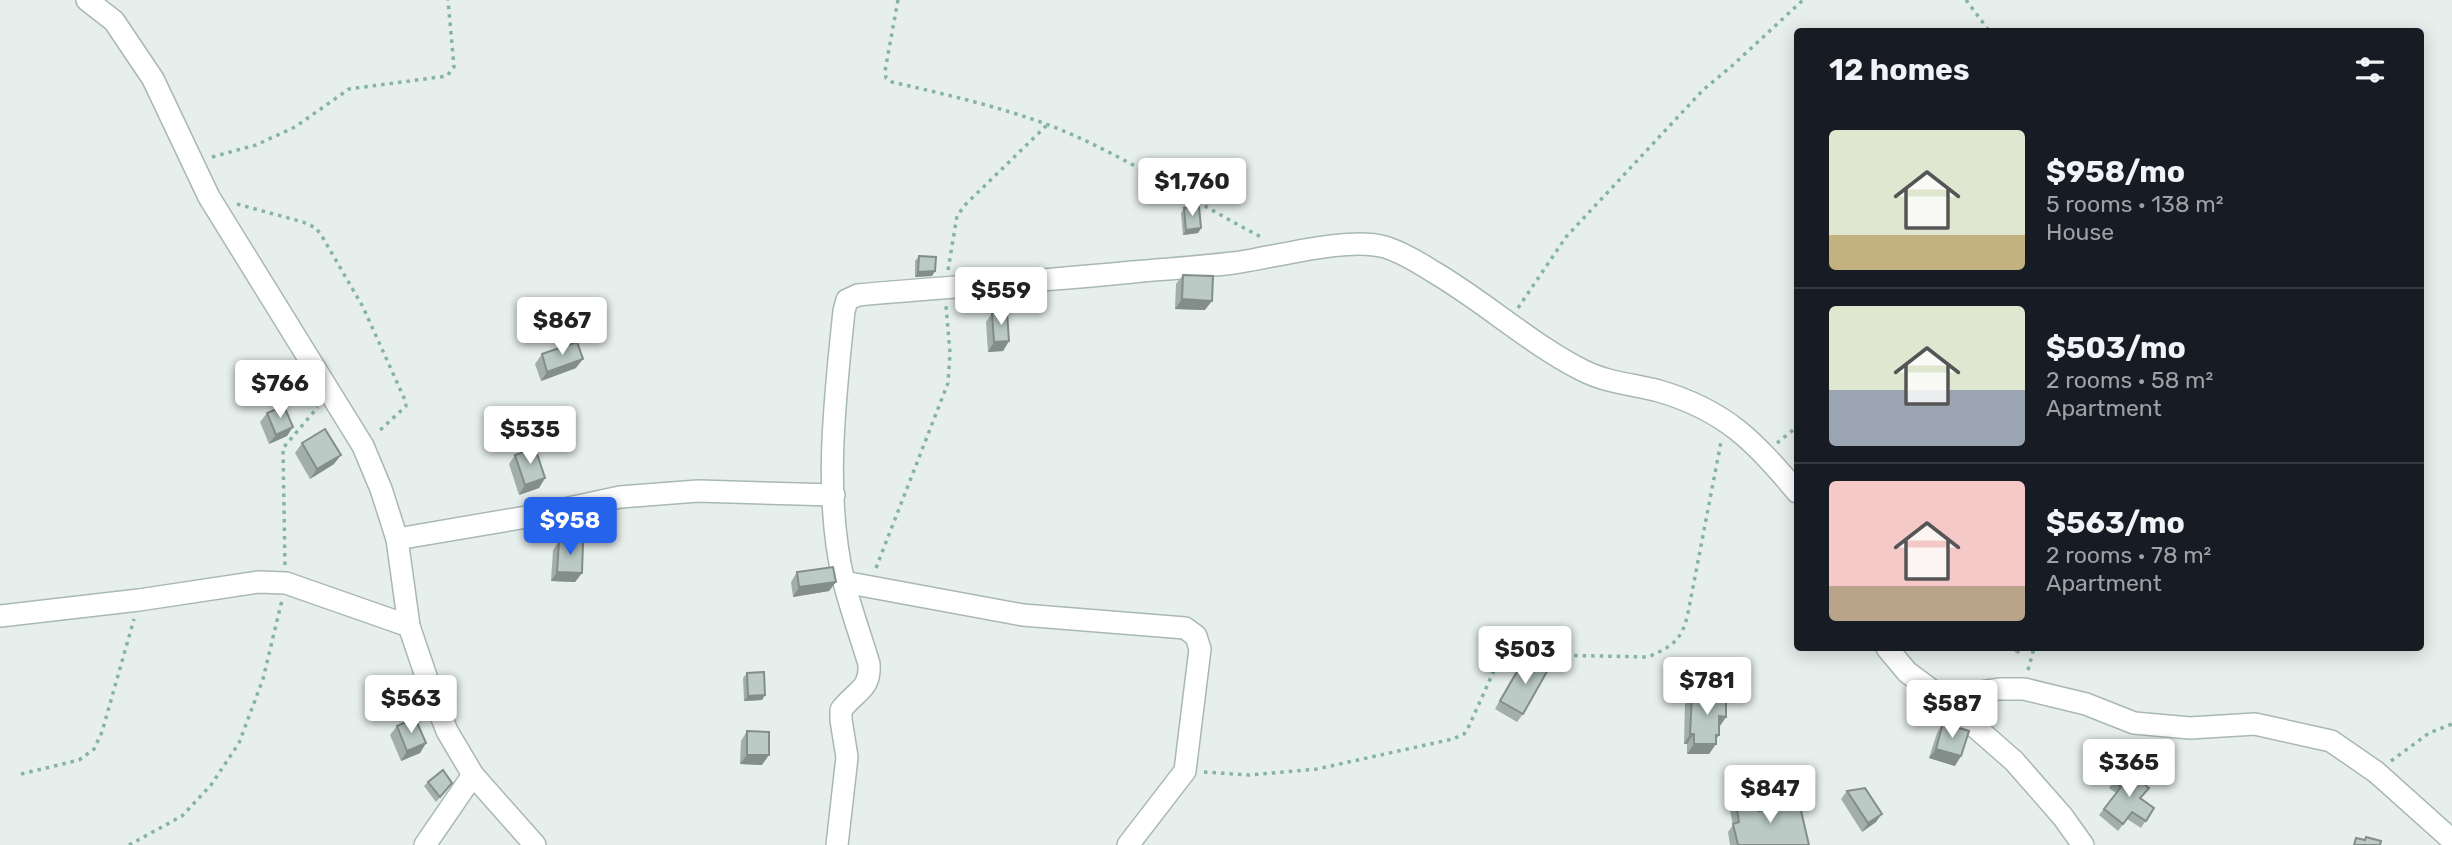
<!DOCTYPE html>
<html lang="en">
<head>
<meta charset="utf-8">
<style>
  :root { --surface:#171b24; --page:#20242c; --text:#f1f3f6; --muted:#9ea1a6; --line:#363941; --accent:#2563eb }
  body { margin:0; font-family:Rubik,sans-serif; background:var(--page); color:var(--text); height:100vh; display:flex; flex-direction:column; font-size:26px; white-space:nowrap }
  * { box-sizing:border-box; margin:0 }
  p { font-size:23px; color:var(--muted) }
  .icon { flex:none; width:38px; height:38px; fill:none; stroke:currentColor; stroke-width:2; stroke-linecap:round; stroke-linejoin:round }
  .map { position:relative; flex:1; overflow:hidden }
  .details { position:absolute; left:1794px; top:28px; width:630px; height:623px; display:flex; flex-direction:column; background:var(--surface); border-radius:7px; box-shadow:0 4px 18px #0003 }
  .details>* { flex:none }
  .price { position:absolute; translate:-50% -60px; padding:0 16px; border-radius:7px; background:#fff; color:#222; font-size:23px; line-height:46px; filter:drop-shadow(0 2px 4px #0008) }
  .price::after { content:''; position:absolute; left:50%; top:42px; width:21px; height:16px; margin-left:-10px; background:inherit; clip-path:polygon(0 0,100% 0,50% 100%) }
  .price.current { background:var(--accent); color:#fff }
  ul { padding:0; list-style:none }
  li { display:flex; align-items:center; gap:21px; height:175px; padding:0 35px }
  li+li { border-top:2px solid var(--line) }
  li span { display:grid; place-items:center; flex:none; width:196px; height:140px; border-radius:7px; color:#555 }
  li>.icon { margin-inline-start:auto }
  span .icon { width:84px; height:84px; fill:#fffc; stroke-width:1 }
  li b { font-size:30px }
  h2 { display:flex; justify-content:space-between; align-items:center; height:84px; padding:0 35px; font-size:30px }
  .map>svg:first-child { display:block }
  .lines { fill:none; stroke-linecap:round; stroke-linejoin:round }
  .minor-casing { stroke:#a8b8b2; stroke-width:24 }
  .path { stroke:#86b3a5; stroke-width:3.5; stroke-dasharray:3.5 5; stroke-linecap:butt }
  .minor { stroke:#fff; stroke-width:21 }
  .wall { fill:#a1aea9 }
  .shaded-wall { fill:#838d89 }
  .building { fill:#bbcac4; stroke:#838d89; stroke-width:2 }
</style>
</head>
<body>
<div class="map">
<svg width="2452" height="845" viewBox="0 0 2452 845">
  <rect width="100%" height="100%" fill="#e6efeb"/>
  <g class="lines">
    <g class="minor-casing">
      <g id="minor">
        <path d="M87,0L114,21L153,79L209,197L363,446L381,489L397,539L409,626L429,685L447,731L473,775L535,845"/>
        <path d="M397,539L532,516L620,497L698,491L834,495"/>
        <path d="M844,582L1023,615L1185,628L1196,636L1200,649L1185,771L1128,845"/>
        <path d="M0,616L139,600L258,582L286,583L409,626"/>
        <path d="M1887,648L1907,672L1942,698L2014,761L2063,817L2083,845"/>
        <path d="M1942,698L1999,689H2024L2086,704L2134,723L2190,728L2255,724L2331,741L2376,772L2452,840"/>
        <path d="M425,845L473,775"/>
        <path d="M837,845L847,757L841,720V710C855,691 871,690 869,664C861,637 851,610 844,582C823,496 835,398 844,311L847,300L858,295C949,287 1041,281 1133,272C1166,269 1200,267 1233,263C1273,258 1347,236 1385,247C1401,252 1418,262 1432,271C1484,301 1529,343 1582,370C1607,383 1633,384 1659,391C1724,410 1755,441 1797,492"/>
      </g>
    </g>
    <g class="path">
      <path d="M898,0L885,71L886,78L892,82C944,94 997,106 1046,124C1123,153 1191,201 1263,238"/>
      <path d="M1966,0L1990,32"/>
      <path d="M212,157L256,145L295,127L349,89L447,76L454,67L448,0"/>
      <path d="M237,204L303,222L316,228L323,238L363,307L405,400L406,406L377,433"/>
      <path d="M948,270L957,216L965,205L1047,125"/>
      <path d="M1518,308L1566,237L1703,90L1733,65L1803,0"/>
      <path d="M1777,443L1797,427"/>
      <path d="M285,565L283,448L318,407"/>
      <path d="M876,568L948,383L950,353L946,306"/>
      <path d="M2028,670L2034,648"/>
      <path d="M2391,761L2429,733L2452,724"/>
      <path d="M1204,772L1249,775L1317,769L1453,739L1464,734L1469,726L1500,657L1504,654L1648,657C1673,646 1682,640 1688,613L1721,442"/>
      <path d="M21,774L79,760L94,749L102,732L134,619"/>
      <path d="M129,845L182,816L211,785L239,743L263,679L282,600"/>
    </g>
    <use href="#minor" class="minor"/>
  </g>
  <g class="wall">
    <path d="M1184,208L1201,228L1198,233L1183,235L1181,213Z"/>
    <path d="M919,256L935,271L932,276L915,277V261Z"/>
    <path d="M1183,275L1205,310L1175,309L1176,284Z"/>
    <path d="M992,313L1009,341L1003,351L988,352L986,322Z"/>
    <path d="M542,354L576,368L541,381L535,364Z"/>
    <path d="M267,413L287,436L269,444L260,422Z"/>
    <path d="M302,443L334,464L310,479L295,453Z"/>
    <path d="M515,455L545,478L539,488L519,495L509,464Z"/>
    <path d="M559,541L582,573L575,582L551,581L553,550Z"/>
    <path d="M797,572L836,582L829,591L793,597L791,582Z"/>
    <path d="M2010,648H2023L2018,654Z"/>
    <path d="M1529,658L1523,714L1517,722L1495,709L1512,678L1518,670L1520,671Z"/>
    <path d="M747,673L765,695L762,700L744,701L743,678Z"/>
    <path d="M1692,695L1726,717L1719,726L1716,744L1709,754H1687V744H1684L1685,704Z"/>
    <path d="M1943,723L1955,766L1929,758L1937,733Z"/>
    <path d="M397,726L426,743L420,753L401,761L390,735Z"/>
    <path d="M747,731L762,765L740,764L741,741Z"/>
    <path d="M2124,768L2141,798L2154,808L2141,828L2127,819L2118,831L2099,815L2116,793L2109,788Z"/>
    <path d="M428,782L449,787L436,802L424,786Z"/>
    <path d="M1847,791L1876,822L1862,832L1841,799Z"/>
    <path d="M1736,803L1759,811L1809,845H1730L1728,832L1733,825L1730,811Z"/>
  </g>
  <g class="shaded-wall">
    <path d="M1201,228L1198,233L1183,235L1186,230Z"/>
    <path d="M935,271L932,276L915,277L918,272Z"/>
    <path d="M1182,299L1212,301L1205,310L1175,309Z"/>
    <path d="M1009,341L1003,351L988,352L994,342Z"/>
    <path d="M583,359L576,368L541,381L547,372Z"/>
    <path d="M293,427L287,436L269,444L276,435Z"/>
    <path d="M341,455L334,464L310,479L317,469Z"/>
    <path d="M545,478L539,488L519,495L525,485Z"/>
    <path d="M557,572L582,573L575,582L551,581Z"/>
    <path d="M836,582L829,591L793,597L799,587Z"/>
    <path d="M765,695L762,700L744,701L748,696Z"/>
    <path d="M1719,716L1726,717L1720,726H1713Z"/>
    <path d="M1690,734H1694L1687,744H1684Z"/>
    <path d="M1716,735H1719L1713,744H1716L1709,754H1687L1694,744Z"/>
    <path d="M426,743L420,753L401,761L407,751Z"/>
    <path d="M1936,749L1961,756L1955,766L1929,758Z"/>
    <path d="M747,755H769L762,765L740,764Z"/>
    <path d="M1882,814L1876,822L1862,832L1868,823Z"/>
  </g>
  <g class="building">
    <path d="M1199,207L1201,228L1186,230L1184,208Z"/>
    <path d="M919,256L936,257L935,271L918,272Z"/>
    <path d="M1183,275L1213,276L1212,301L1182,299Z"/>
    <path d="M1007,312L1009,341L994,342L992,313Z"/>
    <path d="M577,342L583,359L547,372L542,354Z"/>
    <path d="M284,406L293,427L276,435L267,413Z"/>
    <path d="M325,429L341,455L317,469L302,443Z"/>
    <path d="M535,448L545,478L525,485L515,455Z"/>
    <path d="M559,541L583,542L582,573L557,572Z"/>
    <path d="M833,567L836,582L799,587L797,572Z"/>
    <path d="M1529,658L1549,668L1523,714L1500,701L1518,670L1522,672Z"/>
    <path d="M764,672L765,695L748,696L747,673Z"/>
    <path d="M1692,695H1726V717L1719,716V735H1716V744H1694V734H1690Z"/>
    <path d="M415,718L426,743L407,751L397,726Z"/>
    <path d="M1943,723L1969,731L1961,756L1936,749Z"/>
    <path d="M747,731L769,732V755H747Z"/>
    <path d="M2124,768L2149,788L2140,798L2154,808L2146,821L2132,812L2123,824L2104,809L2121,787L2114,781Z"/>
    <path d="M443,770L452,783L440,797L428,782Z"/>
    <path d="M1865,788L1882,814L1868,823L1847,791Z"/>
    <path d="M1757,799L1759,811L1799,802L1809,845H1738L1733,824L1739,822L1736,803Z"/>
    <path d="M2366,837L2381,841L2380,845H2354L2356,838L2365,840Z"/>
  </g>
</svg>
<b class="price" style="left:1192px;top:218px">$1,760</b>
<b class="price" style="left:1001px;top:327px">$559</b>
<b class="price" style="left:562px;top:357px">$867</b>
<b class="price" style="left:280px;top:420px">$766</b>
<b class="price" style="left:530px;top:466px">$535</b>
<b class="price current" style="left:570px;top:557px">$958</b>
<b class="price" style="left:1525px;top:686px">$503</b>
<b class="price" style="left:1707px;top:717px">$781</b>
<b class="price" style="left:411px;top:735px">$563</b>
<b class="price" style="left:1952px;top:740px">$587</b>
<b class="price" style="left:2129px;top:799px">$365</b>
<b class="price" style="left:1770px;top:825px">$847</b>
<section class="details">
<h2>12 homes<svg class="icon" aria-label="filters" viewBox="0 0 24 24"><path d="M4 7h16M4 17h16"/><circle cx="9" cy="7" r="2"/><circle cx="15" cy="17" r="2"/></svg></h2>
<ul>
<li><span style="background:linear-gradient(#dfe7d0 75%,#c2b280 0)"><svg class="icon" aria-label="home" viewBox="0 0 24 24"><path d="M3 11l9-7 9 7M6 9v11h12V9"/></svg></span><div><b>$958/mo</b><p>5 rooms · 138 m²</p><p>House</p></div></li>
<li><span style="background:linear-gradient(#dfe7d0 60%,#9aa5b1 0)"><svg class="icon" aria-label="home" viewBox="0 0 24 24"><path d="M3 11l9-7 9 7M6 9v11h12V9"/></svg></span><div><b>$503/mo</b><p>2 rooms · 58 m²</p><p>Apartment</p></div></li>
<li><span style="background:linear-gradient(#f6c9c9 75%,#b9a48a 0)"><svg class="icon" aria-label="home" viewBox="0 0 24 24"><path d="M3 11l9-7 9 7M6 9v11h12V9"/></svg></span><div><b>$563/mo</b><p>2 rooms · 78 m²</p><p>Apartment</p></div></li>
</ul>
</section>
</div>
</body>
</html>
